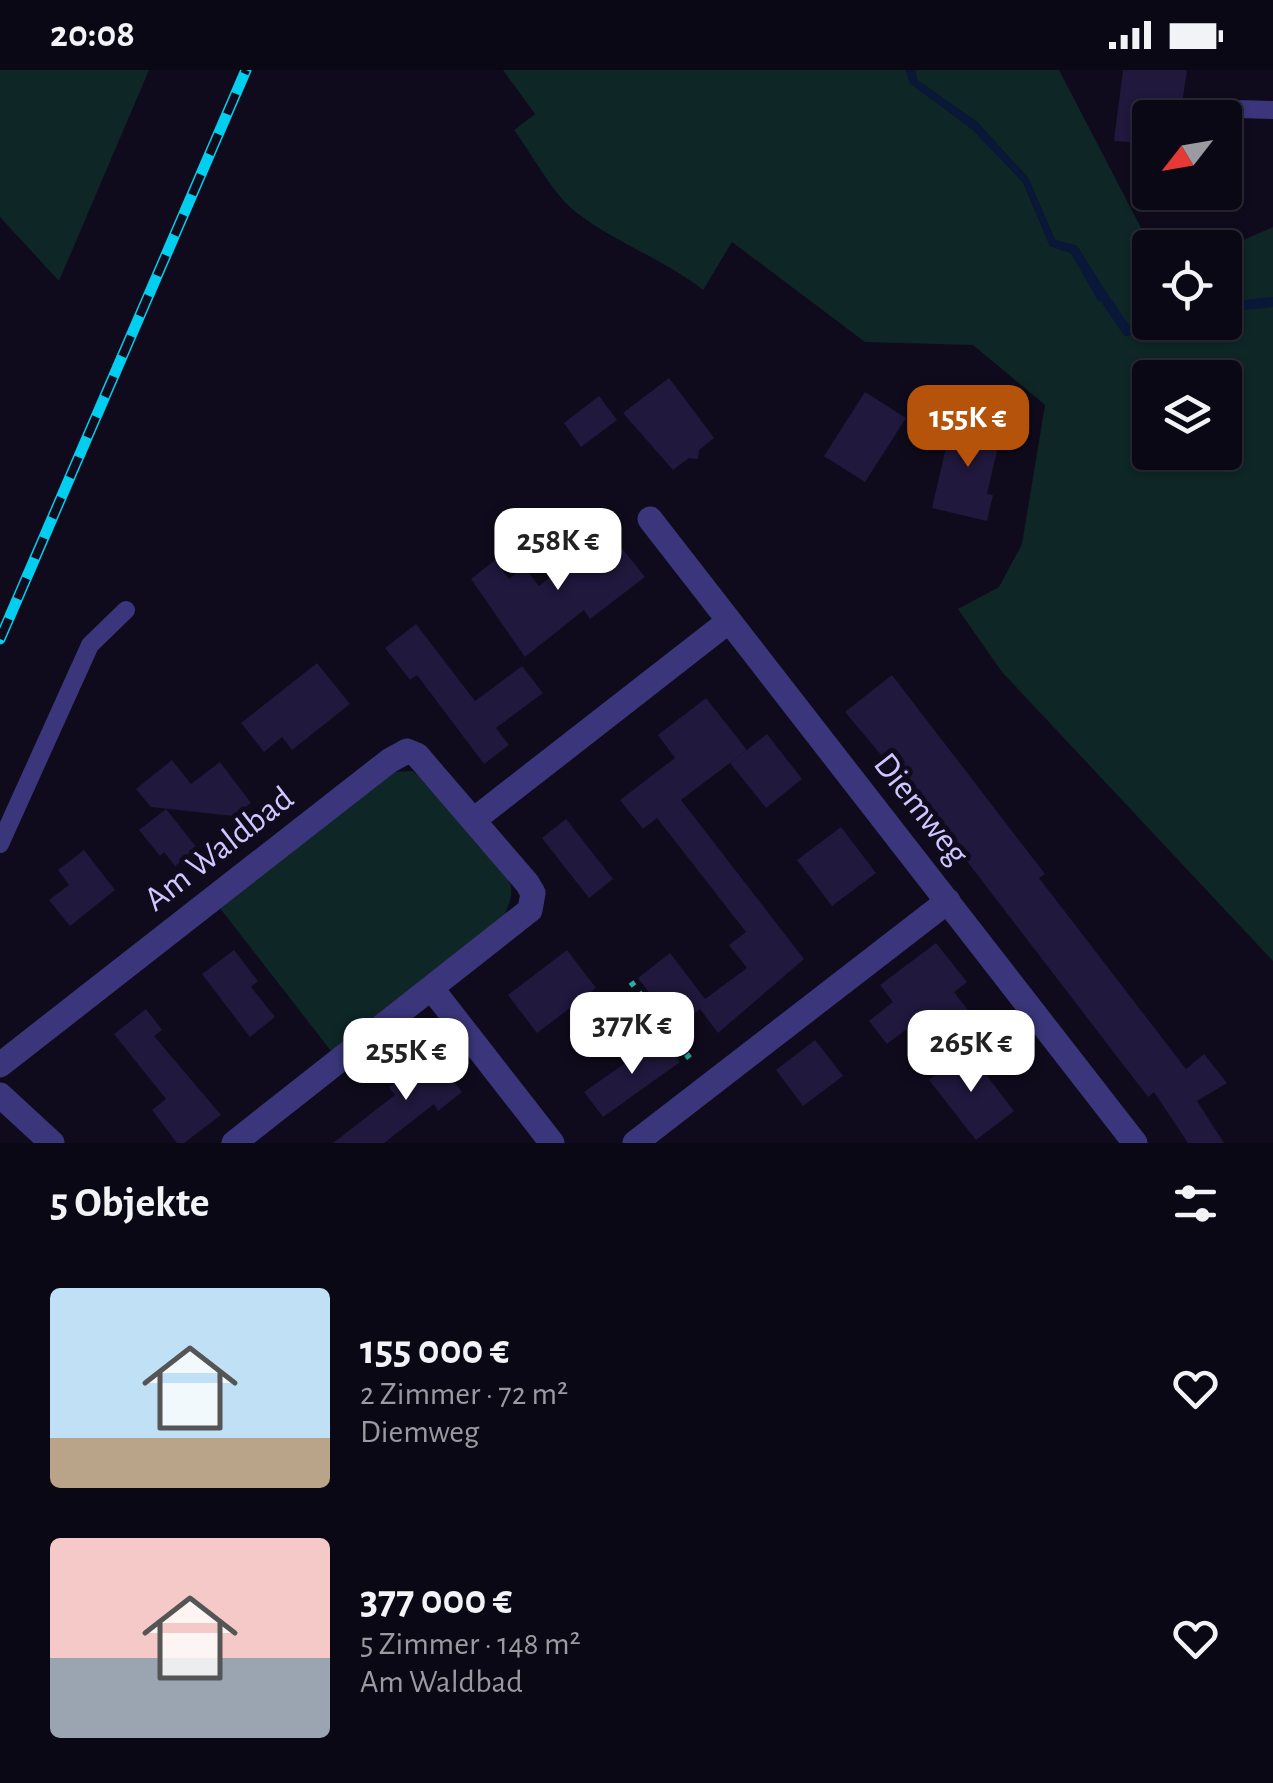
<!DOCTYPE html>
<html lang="de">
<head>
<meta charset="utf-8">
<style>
  :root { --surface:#0b0815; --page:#191622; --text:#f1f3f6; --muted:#9a9aa0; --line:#2b2934; --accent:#b45309 }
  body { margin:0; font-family:"Alegreya Sans",sans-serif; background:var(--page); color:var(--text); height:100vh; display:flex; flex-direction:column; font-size:38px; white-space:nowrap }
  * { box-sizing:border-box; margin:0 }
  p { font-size:32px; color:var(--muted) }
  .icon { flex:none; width:55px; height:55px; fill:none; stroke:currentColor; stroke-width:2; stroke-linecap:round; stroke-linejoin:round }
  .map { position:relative; height:1073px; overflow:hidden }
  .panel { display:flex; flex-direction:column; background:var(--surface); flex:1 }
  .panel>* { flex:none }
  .needle { width:65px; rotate:239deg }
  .buttons { position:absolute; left:1132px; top:30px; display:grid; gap:20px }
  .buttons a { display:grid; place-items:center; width:110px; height:110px; border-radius:10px; background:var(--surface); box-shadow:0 2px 8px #0004,0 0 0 2px var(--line); font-size:50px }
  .price { position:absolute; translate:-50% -85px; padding:0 22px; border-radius:20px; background:#fff; color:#222; font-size:32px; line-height:65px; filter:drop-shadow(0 2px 5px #0008) }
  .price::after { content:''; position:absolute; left:50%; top:60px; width:30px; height:22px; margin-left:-15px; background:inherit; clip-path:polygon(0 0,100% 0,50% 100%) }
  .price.current { background:var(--accent); color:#fff }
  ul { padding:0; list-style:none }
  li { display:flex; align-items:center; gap:30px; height:250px; padding:0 50px }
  li span { display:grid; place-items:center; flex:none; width:280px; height:200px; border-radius:10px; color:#555 }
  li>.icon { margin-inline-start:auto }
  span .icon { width:120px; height:120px; fill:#fffc; stroke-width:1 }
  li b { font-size:42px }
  h2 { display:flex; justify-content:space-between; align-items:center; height:120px; padding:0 50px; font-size:42px }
  .status { display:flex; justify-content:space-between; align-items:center; height:70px; padding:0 50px; background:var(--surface); direction:ltr }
  .status svg { height:28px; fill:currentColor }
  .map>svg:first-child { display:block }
  .green { fill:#0e2626; fill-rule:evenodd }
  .water { fill:#091838 }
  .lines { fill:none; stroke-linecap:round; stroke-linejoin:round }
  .stream { stroke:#091838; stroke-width:10 }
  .building { fill:#20183d }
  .path { stroke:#2daca9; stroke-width:6; stroke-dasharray:5 8; stroke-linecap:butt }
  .service { stroke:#3b367b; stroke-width:18 }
  .minor { stroke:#3b367b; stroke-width:25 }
  .rail-casing { stroke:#02cfef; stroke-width:11 }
  .rail { stroke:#0f0b1c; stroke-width:8; stroke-dasharray:22; stroke-linecap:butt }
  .labels { text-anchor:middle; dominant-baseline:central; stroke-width:10; stroke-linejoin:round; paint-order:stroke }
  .street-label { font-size:35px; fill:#cfc7ff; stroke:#0f0b1c }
</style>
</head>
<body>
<div class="status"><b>20:08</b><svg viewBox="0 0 49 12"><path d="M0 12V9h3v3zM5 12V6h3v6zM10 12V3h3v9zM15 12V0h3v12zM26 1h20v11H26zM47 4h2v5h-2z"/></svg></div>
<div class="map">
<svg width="1273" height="1073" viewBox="0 0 1273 1073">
  <rect width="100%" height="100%" fill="#0f0b1c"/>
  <g class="green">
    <path d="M0,0H149L59,211L0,147Z"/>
    <path d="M503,0H906L910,13L972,59L1023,112L1050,176L1071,183L1099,230L1108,226L1077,176L1055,170L1028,108L977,52L917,10L915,0H1059L1151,177L1150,252H1225V178L1273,157V891L1002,602L958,539L999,517L1022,474L1045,335L973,275L865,272L732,172L703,220C662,187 596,165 564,131C545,110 531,83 514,60L535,44ZM1150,308H1225V382H1150Z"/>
    <path d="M412,701C430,714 508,797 511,817C513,828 507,839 503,848L331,981L219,837L391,702Z"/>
  </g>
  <path class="water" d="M906,0H915L917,10L977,52L1028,108L1055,170L1077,176L1108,226L1098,231L1071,183L1050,176L1023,112L972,59L910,13Z"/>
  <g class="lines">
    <g class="stream">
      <path d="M1099,220L1127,261L1150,252"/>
      <path d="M1225,237L1273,232"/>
    </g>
  </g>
  <g class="building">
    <path d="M1123,0H1187L1180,48H1148L1143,73L1114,71Z"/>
    <path d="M669,308L714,368L699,380L698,389L689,388L673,400L623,343Z"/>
    <path d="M865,322L906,348L865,412L824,386Z"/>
    <path d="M599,326L617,350L581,377L564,353Z"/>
    <path d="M953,347L1002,359L987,424L993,425L987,451L932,438Z"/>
    <path d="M609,462L645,507L590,549L584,540L525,587L471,509L495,490L509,509L524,497L539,516Z"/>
    <path d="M416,554L475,631L522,596L543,623L496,658L509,675L484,694L417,605L410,610L385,578Z"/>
    <path d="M317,593L350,634L292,680L282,667L264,682L241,653Z"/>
    <path d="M892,605L1045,804L1039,808L1186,999L1204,984L1227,1013L1197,1031L1224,1073H1188L1154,1022L1148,1027L930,743L845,642Z"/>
    <path d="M706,628L747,680L681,730L804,889L718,963L700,939L676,958L638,908L670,883L705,929L747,898L729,875L746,862L657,748L643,759L620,730L675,688L658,665Z"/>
    <path d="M767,664L802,709L766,738L730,693Z"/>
    <path d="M172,690L191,714L220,692L251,733L233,746L151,737L136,719Z"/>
    <path d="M166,739L197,778L175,796L164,782L160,786L139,760Z"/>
    <path d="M566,749L613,809L589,828L542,768Z"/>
    <path d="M841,757L876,803L832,836L797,790Z"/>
    <path d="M84,780L115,820L70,856L49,830L69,815L58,800Z"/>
    <path d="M936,873L967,912L954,922L976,951L951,971L929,942L887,974L869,951L893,932L880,915Z"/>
    <path d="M234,880L258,911L251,917L275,947L250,967L202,904Z"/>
    <path d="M567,880L596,918L537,963L508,925Z"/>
    <path d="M146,939L162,960L154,966L221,1045L184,1073H177L152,1040L166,1029L114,964Z"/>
    <path d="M661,968L680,992L603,1047L584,1022Z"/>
    <path d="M815,970L843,1006L803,1036L776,1000Z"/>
    <path d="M967,980L1014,1041L976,1070L929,1010Z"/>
    <path d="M431,984L462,1022L438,1041L434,1034L384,1073H333L395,1025L389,1017Z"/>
  </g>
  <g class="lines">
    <path class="path" d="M631,912L694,994"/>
    <g class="service">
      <path d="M1204,38L1273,40"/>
      <path d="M0,774L90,575L126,540"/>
    </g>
    <g class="minor">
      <path d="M650,449L1135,1073"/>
      <path d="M475,749L729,551"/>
      <path d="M432,919L552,1073"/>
      <path d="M0,995L389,691L407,681L417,685L527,813L533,823L530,840L234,1073"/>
      <path d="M0,1025L52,1073"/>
      <path d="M635,1073L948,831"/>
    </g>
    <g class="rail-casing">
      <path id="rail" d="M0,569L246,0"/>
    </g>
    <use href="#rail" class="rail"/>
  </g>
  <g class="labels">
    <g class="street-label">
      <text transform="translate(921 739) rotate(52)">Diemweg</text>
      <text transform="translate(219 779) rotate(-38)">Am Waldbad</text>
    </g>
  </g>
</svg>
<div class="buttons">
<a><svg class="needle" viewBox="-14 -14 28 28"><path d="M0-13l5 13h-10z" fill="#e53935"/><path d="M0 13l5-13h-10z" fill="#9a9aa0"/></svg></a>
<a><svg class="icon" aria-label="locate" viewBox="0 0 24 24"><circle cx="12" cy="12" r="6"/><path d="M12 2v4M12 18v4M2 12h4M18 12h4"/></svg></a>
<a><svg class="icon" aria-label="layers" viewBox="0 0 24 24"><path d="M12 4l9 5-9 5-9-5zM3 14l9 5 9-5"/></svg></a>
</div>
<b class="price current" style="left:968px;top:400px">155K €</b>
<b class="price" style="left:558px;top:523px">258K €</b>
<b class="price" style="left:632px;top:1007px">377K €</b>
<b class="price" style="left:971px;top:1025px">265K €</b>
<b class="price" style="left:406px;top:1033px">255K €</b>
</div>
<section class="panel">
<h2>5 Objekte<svg class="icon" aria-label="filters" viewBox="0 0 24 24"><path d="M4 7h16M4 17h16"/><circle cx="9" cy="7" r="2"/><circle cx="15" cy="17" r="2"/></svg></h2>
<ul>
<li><span style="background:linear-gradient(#bfe0f5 75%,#b9a48a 0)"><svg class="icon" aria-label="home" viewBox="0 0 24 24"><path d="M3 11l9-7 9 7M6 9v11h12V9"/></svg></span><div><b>155 000 €</b><p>2 Zimmer · 72 m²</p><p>Diemweg</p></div><svg class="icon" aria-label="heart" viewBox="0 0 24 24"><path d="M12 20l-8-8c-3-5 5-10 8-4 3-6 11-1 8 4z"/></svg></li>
<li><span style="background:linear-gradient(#f6c9c9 60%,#9aa5b1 0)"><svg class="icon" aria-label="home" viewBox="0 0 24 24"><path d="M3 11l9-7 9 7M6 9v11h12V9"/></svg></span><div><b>377 000 €</b><p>5 Zimmer · 148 m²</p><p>Am Waldbad</p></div><svg class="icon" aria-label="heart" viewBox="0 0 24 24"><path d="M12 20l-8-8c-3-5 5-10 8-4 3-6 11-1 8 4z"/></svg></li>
</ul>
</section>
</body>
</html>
